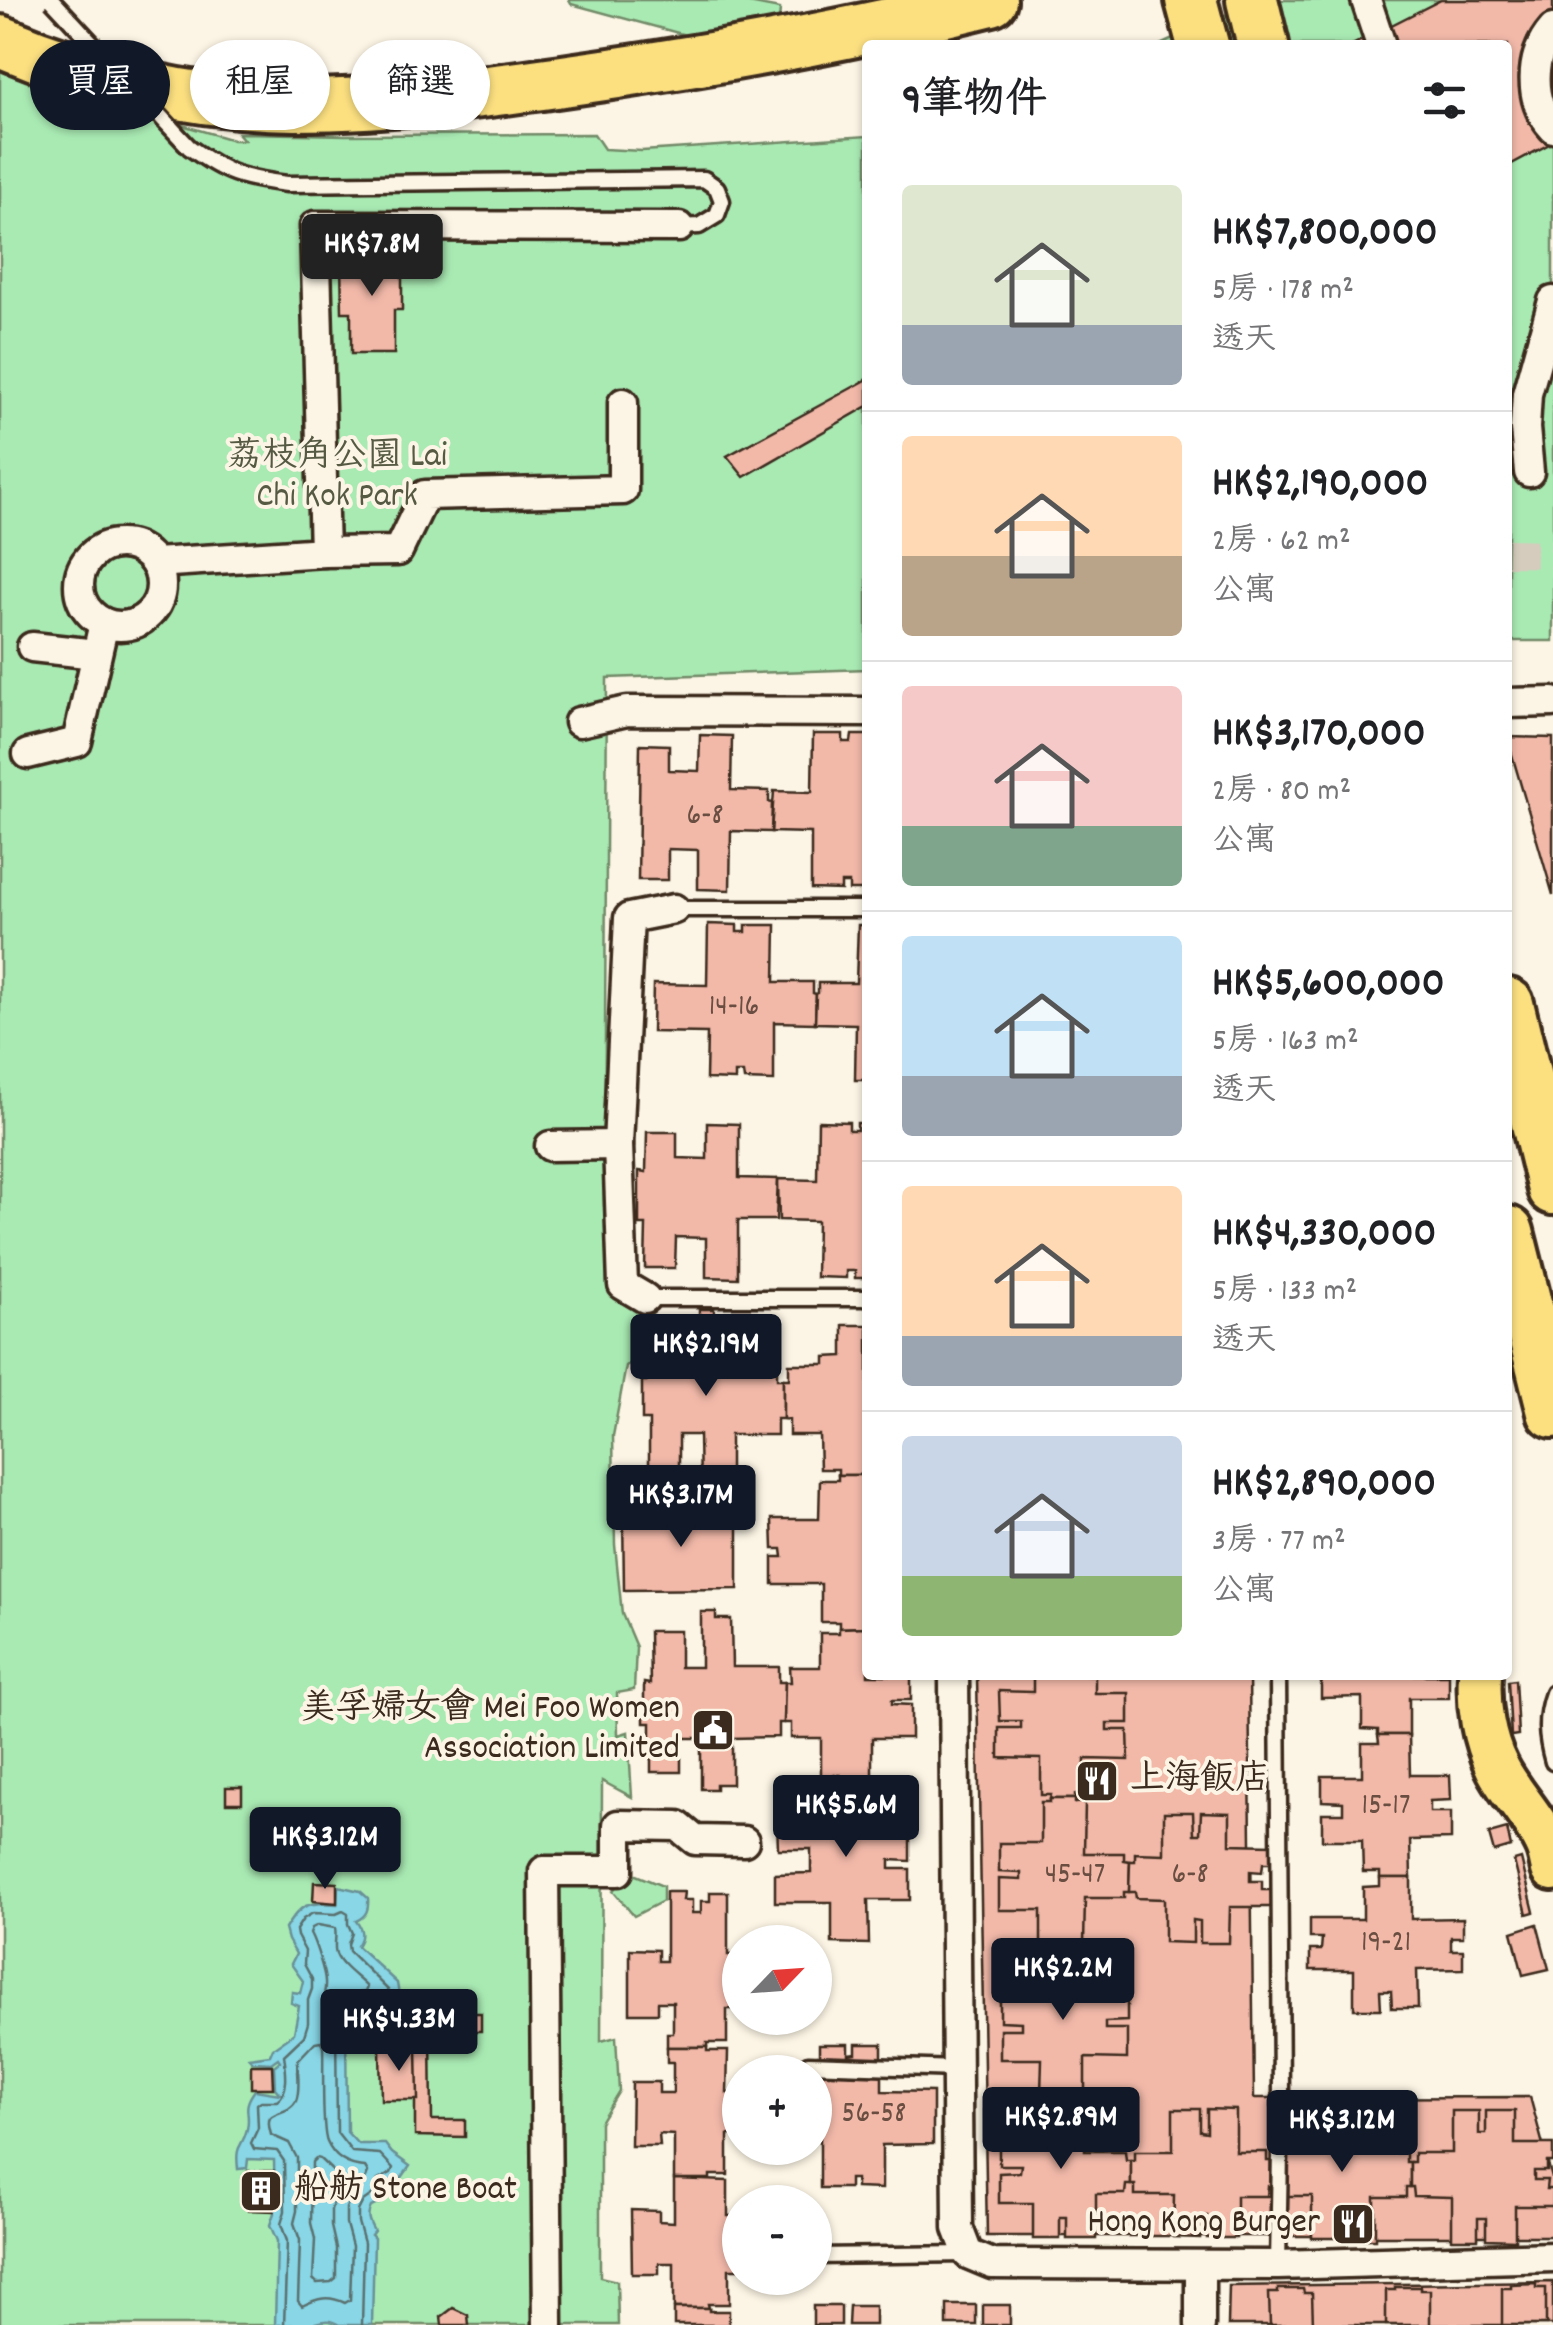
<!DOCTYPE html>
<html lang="zh-TW">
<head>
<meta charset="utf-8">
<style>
  :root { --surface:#fff; --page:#f6f6f6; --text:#202124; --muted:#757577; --line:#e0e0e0; --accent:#111827 }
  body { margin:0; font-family:Dekko,"LXGW WenKai TC",sans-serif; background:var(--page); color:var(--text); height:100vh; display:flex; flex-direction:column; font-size:38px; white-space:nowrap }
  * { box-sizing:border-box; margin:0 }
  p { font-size:32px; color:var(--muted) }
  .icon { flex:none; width:55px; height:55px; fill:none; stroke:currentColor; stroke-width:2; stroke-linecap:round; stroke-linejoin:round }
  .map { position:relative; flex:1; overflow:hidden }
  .panel { position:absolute; left:862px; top:40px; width:650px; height:1640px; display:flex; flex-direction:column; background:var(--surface); border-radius:10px; box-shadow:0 2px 8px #0004 }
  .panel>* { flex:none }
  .banner { position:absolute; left:30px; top:40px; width:682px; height:90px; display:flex; gap:20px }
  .needle { width:65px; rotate:65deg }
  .buttons { position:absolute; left:722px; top:1925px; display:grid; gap:20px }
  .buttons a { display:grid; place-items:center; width:110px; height:110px; border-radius:50%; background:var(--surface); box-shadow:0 2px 8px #0004; font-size:50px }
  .price { position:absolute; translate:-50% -85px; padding:0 22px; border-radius:10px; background:var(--accent); color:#fff; font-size:32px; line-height:65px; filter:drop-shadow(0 2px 5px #0008) }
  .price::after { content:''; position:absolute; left:50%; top:60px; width:30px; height:22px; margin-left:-15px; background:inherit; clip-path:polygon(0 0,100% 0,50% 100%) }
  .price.on { background:#222; color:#fff }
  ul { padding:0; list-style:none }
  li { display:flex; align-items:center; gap:30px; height:250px; padding:0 40px }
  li+li { border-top:2px solid var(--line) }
  li span { display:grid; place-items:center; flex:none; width:280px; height:200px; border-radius:10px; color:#555 }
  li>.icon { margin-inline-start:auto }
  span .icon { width:120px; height:120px; fill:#fffc; stroke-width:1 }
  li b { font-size:42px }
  h2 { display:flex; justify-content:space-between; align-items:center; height:120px; padding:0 40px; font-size:42px }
  .pill { padding:0 35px; border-radius:45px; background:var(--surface); box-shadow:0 2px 8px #0004; font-size:35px; line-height:90px }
  .pill.on { background:var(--accent); color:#fff }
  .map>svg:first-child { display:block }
  .green { fill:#a9eab3; stroke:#728a68; stroke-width:2.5 }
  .water { fill:#88d6e6; stroke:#699196; stroke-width:2.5 }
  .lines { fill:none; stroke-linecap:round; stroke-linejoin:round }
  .shore { stroke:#5a6f6e; stroke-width:2.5 }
  .building { fill:#f2b9a9; stroke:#3b2a1e; stroke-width:2.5 }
  .street-tunnel { stroke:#d5ccbd; stroke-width:28; stroke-dasharray:28 14; stroke-linecap:butt }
  .lane-casing { stroke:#3b2a1e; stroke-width:21 }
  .street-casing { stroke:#3b2a1e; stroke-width:35 }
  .primary-casing { stroke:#3b2a1e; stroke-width:50 }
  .highway-casing { stroke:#3b2a1e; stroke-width:58 }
  .lane { stroke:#fcf5e5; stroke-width:14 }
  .street { stroke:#fcf5e5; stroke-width:28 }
  .primary { stroke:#fce080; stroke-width:42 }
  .highway { stroke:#fce080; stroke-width:50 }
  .lane-bridge-casing { stroke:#3b2a1e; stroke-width:21; stroke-linecap:butt }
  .lane-bridge { stroke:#fcf5e5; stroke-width:14 }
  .labels { text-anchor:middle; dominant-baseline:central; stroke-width:8; stroke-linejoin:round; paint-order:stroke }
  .number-label { font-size:30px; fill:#694e41 }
  .park-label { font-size:35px; fill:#565a43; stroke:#fcf5e5 }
  .poi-label { font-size:35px; fill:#3b2a1e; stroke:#fcf5e5; text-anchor:end }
</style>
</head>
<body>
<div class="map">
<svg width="1553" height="2325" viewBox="0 0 1553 2325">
  <rect width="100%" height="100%" fill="#fcf5e5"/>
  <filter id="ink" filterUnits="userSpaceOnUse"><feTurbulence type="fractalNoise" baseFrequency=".01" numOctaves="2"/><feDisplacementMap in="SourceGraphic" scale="20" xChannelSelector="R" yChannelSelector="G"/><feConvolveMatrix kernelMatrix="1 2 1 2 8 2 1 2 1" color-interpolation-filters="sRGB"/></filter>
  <g filter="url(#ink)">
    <g class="green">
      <path d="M569,0H733L780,9L778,32L704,40L571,4Z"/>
      <path d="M1258,0H1553V641H1509L1508,637V45H1160Z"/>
      <path d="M0,63L80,95L233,140H244L238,133L345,135L594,134L604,149L642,151L867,136V669L607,678L604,1206L620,1220L614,1285L676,1333L626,1366L613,1436L615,1545L622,1614L636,1647L634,1690L617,1693L618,1735L628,1732L632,1797L602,1781L601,2041L616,2037L619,2091L600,2122V2277L617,2281L618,2325H0Z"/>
      <path d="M626,1871L663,1886V1901L634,1916L613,1891Z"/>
    </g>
    <path class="water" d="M338,1886L360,1891L368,1898C369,1909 367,1916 356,1921C363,1930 363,1937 357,1946L397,1983L399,1995L394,2000L393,2008L396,2017L357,2015L346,2024L347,2132L358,2144H385L392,2153L410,2166L401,2179L386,2186L384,2201L371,2207C366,2216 369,2222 374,2231L371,2235L374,2238L372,2325H339C327,2317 321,2322 308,2325C298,2325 285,2325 275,2325L277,2241L270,2225L275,2210L274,2160L248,2159L247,2168L238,2169C235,2142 242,2150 247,2129C251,2111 241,2109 255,2090L280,2094L275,2088L274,2066L280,2061L278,2058L271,2063L253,2062L249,2058L270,2055L273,2048L294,2033L299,2006L291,2003L292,1992L300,1993L303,1981L291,1964L296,1954L288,1940L285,1929C301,1903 307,1902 337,1904Z"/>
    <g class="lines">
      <g class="shore">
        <path d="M318,1925L335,1928C337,1936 333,1945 336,1954C341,1967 358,1977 367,1987L365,1992L347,1995L327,2009L323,2007C322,1999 326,1991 325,1982C325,1973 315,1942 310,1933L312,1928Z"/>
        <path d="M321,2041L323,2046C324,2065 321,2128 327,2142C334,2158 348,2166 365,2167L368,2172L363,2185L351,2197L346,2208V2224L352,2246L350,2300L345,2303C328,2295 318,2298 302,2306L298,2301L300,2240L294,2223L297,2211V2158L289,2143L271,2135C270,2129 267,2123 270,2118C273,2112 290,2113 296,2101C301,2089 297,2072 298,2060L315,2042Z"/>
        <path d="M316,2158L320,2159L342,2180L334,2198L331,2210V2226L336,2248V2278L331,2282L317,2283L313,2279L315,2239L311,2223L312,2162Z"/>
        <path d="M284,2325L287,2241L281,2224L285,2211L284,2161L277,2151L254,2149L251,2143L258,2128L257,2104L261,2101H277C290,2092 286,2069 284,2055L304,2036L308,2023V2000L312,1989V1979L304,1964L305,1951L297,1936L296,1930L303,1919L313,1913L336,1914L343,1911L348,1914V1924L352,1933L348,1944L349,1951L388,1990L381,2006C362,2007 344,2002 336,2025L337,2133L352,2152L380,2154L393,2168L391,2173L378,2180L373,2194L363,2201L358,2211V2222L364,2243L362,2325"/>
      </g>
    </g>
    <g class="building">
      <path d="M1441,0H1553V142L1508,166V45H1352Z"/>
      <path d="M354,247H392L393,260H402V310H394V354H351V312H342L341,261H354Z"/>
      <path d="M868,379V406L744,477L727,456Z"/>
      <path d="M813,734H843V742H851L852,735H868V890H849V883H841V890L811,889V833L771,832L774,791L812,792Z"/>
      <path d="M700,735L732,736L731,790L769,791V802L772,803L771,832L731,831L730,890L698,889V850L668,849V880H638L640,744L669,745V770L699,771Z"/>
      <path d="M1508,737L1553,738V895L1508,741Z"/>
      <path d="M708,924L737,925V932H746V925H776L775,982H813V993L816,994L815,1023L774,1022V1081L744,1080L743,1073H735V1080L706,1079L707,1033L652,1032L653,984L707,985Z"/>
      <path d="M858,925H868V1080H855L856,1024L815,1023L816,994L818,993V983H856Z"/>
      <path d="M818,1121L849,1122V1130H857V1123H868V1278H855V1271H846V1278L816,1277L817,1221L779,1220L778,1179L817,1180Z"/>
      <path d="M707,1123L739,1124V1178L778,1179L776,1220H738V1278L706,1277V1238L676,1237L675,1268H645L646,1225H639V1171L646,1172L647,1132H677V1158L707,1159Z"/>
      <path d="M699,1309H714V1316H729L730,1364H777V1379H783V1419H777V1435H730V1481L715,1480L714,1486H700L699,1435H679V1469H649V1420H642V1381H648L647,1328H678V1364H699Z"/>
      <path d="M843,1325H868V1475H838V1469H820L819,1435H789V1420L783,1419V1379H789V1364H825V1357L843,1356Z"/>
      <path d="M838,1475H868V1627L839,1628V1622H821V1584H773V1557H783L782,1549H773L772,1519H819L820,1480H838Z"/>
      <path d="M623,1510H738V1589L624,1590Z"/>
      <path d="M701,1612H716V1619H731L732,1667H779V1682H785L784,1723H779V1737L732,1738V1784H716V1789H701V1738H681V1772H651V1723H644V1683L650,1684L649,1631H680V1667H701Z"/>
      <path d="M868,1627V1675H911V1700H892V1704L911,1705V1738H872V1781H840V1775H821V1738H791V1723H784L785,1682H791L790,1667H820V1633H839V1628Z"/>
      <path d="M977,1675H1249L1254,2098L1530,2097L1553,2182V2236H987Z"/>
      <path d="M1033,1675H1095V1693H1129V1723H1107V1730H1128L1129,1760L1085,1759L1084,1795H1075V1799H1050L1051,1795H1041V1759L999,1758V1728H1021V1721H1000L999,1691L1033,1692Z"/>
      <path d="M1321,1675H1449V1698H1409V1735H1378V1730L1362,1729V1697L1321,1698Z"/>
      <path d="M1515,1680L1518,1735L1511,1736L1508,1681Z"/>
      <path d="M1378,1735H1409L1410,1775H1450L1451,1800L1430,1801V1812H1451V1839L1410,1840L1411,1878H1380V1872H1363L1362,1840H1322V1813H1343V1802L1322,1801V1776H1362V1743H1379Z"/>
      <path d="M840,1781H872L873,1827H910V1861L890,1860V1869H910V1900H868L869,1944L832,1943V1902H775V1874L811,1873V1849H778L777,1819H822V1787L840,1786Z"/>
      <rect x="226" y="1787" width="16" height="16"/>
      <path d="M1050,1799H1075V1803L1085,1802L1084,1853H1124V1860L1130,1861L1129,1892H1124V1898H1085L1084,1944H1076V1948L1050,1947L1051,1944H1041V1910H999V1879L1021,1880V1873L999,1872V1843H1041V1802H1050Z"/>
      <path d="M1164,1812H1193L1194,1834H1200L1201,1812L1230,1813V1844L1272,1845V1863H1263L1262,1872L1250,1871V1881H1262V1890H1271V1907H1230L1229,1943H1200V1921L1193,1920V1943L1164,1942V1899L1136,1898L1135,1892H1129L1130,1861H1135V1853L1164,1854Z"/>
      <path d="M1507,1829L1511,1847L1494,1852L1489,1834Z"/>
      <path d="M1521,1859L1534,1912L1527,1914L1514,1861Z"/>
      <path d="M1380,1878H1411V1919L1463,1918V1937H1451V1950H1463V1969L1417,1970L1418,2008H1392L1391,1991H1380L1381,2009H1354V1970H1310V1950H1321L1322,1938H1310V1919H1363V1887L1380,1886Z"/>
      <path d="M314,1882L337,1883V1903L313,1901Z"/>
      <path d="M666,1892H684L683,1900H692V1913H701V1901H710V1892H728V1955H740V2009H727V2043H707V2047H667V2033H673V2002H658V2013H630V1949L658,1950V1961H666Z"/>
      <path d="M1537,1924L1549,1969L1523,1975L1512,1932Z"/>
      <path d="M1050,1947L1076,1948V1951H1085V1991H1127V2021L1105,2022V2029H1127V2059L1085,2058V2093H1076V2097L1051,2096V2093H1041L1042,2059H1000V2029H1021V2022L1000,2021V1992H1042L1041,1951H1050Z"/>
      <path d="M415,2013H481V2031H431L432,2120H465V2137L415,2136Z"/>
      <path d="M819,2044H848V2054L856,2053V2044H882V2091L933,2092V2144L882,2145V2189L856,2188V2179H849V2188H820V2135H815V2094H819Z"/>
      <path d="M380,2047H417L418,2100H381Z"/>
      <path d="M667,2047H707V2051H728L727,2093H740V2135H728V2175H710V2179H674V2135L659,2134L660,2146H631L632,2082H659V2093H673V2062H667Z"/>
      <path d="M251,2065H272L273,2088H251Z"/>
      <path d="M1051,2096L1076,2097V2100H1085V2151H1125L1126,2160H1131V2185H1126L1125,2194H1096V2239H1067V2217H1060V2239H1033V2203H999V2173L1020,2172L1021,2165H999V2135L1042,2136V2100H1051Z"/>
      <path d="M1173,2109H1200V2131L1207,2132V2109L1236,2110V2152H1267V2161H1271V2186H1268L1267,2196H1236V2238H1207V2216H1200V2238L1173,2237L1174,2195H1135V2185H1131V2160H1135V2151H1173Z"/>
      <path d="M1312,2110L1339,2111V2133H1346V2110L1375,2111V2153H1406V2162H1410V2187H1406V2197H1375V2239H1346V2217H1339V2238H1312V2196H1274V2186H1271V2161H1274V2152H1312Z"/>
      <path d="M1452,2111H1479V2134H1486V2111H1515V2144H1553V2162H1547V2171H1534V2180H1547L1546,2189H1553V2206H1515V2240L1486,2239V2218H1478V2239H1452V2197L1414,2196L1413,2187H1410V2162H1414V2153H1452Z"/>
      <path d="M248,2171H274V2211L248,2210Z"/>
      <path d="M674,2179L728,2181V2216H740V2269H729V2304H708L709,2308H674V2263H659V2274H632L631,2210L659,2211V2221L674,2222Z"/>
      <path d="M1553,2282V2325H1228L1229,2286Z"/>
      <path d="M1536,2284V2288H1546V2325H1502V2288H1511V2285Z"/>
      <path d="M1395,2287H1420V2290H1430V2325H1386V2290H1395Z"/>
      <path d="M1278,2289H1303L1304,2293H1312L1313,2325H1270L1269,2293H1278Z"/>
      <rect x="947" y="2305" width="29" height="20"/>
      <rect x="983" y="2305" width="27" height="20"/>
      <rect x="813" y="2306" width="28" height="19"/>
      <path d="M849,2306H875V2325H848Z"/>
      <path d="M453,2308L468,2315L469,2325H442L441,2317Z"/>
      <path d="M674,2308H709V2311H729V2325H674Z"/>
    </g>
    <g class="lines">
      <path class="street-tunnel" d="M1508,553L1553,554"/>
      <g class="lane-casing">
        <g id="lane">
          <path d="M189,147C226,174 241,178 287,184L704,179L717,188L722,201L717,215L699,226L679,227"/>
          <path d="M674,909H868"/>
          <path d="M645,1298H868"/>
          <path d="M1278,1675L1281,2095L1278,2265"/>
          <path d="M1553,1693C1544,1718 1546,1738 1553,1762"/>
          <path d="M808,2064L957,2069"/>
          <path d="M815,2256L968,2254"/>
        </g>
      </g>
      <g class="street-casing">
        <g id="street">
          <path d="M1366,0L1381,45"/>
          <path d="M1553,29C1529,56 1528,101 1553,128"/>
          <path d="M1529,472L1525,428L1527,394L1553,301"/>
          <circle cx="120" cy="585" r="41"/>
          <path d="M324,552L398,551L425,495L623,490V403"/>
          <path d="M155,563L324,552L315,226L679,227"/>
          <path d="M32,647L96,654"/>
          <path d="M1508,703L1553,702"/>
          <path d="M579,722L627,711L868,712"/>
          <path d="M28,754L77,742L104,623"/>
          <path d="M550,1146L618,1145"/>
          <path d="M645,1298L623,1285L618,1145L629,918L674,909"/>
          <path d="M954,1675L958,2228L968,2254L992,2264L1278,2265L1553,2257"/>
          <path d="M548,2325L544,1871H618V1825L678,1826L695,1840L744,1841"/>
          <path d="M1200,2325V2266"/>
        </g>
      </g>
      <g class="primary-casing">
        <path id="primary" d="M1480,1675C1478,1705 1483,1739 1497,1767C1511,1795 1535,1817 1547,1846C1550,1853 1551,1861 1553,1869"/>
      </g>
      <g class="highway-casing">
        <g id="highway">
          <path d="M1191,0L1203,45"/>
          <path d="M1252,0L1263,45"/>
          <path d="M0,41C92,80 195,104 295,105C398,105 502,90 604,75C734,56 863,32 991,0"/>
          <path d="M1508,1004L1553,1189"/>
          <path d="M1508,1232L1553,1412"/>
        </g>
      </g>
      <use href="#lane" class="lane"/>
      <use href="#street" class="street"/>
      <use href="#primary" class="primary"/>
      <use href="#highway" class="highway"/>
      <g class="lane-bridge-casing">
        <path id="lane-bridge" d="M52,0L189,147"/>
      </g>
      <use href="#lane-bridge" class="lane-bridge"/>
    </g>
  </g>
  <defs>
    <g id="civic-square" transform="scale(2.25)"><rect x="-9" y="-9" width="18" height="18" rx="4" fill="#3b2a1e" stroke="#fcf5e5"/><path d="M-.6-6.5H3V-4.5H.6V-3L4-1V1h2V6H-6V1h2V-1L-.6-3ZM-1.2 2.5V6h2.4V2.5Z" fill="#fff"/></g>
    <g id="restaurant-square" transform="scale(2.25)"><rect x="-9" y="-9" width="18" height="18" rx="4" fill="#3b2a1e" stroke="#fcf5e5"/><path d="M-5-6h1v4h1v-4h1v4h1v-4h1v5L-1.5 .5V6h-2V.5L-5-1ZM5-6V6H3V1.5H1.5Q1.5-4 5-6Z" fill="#fff"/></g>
    <g id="building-square" transform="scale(2.25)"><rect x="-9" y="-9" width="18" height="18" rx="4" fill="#3b2a1e" stroke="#fcf5e5"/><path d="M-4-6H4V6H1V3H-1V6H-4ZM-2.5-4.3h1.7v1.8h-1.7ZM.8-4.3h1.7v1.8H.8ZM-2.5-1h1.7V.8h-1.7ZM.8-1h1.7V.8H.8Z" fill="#fff"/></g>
  </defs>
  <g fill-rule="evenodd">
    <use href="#civic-square" x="713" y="1730"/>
    <use href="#restaurant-square" x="1097" y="1781"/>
    <use href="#building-square" x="261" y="2191"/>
    <use href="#restaurant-square" x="1353" y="2224"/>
  </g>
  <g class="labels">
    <g class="number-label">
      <text x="705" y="817">6-8</text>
      <text x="734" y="1008">14-16</text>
      <text x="1386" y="1807">15-17</text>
      <text x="1075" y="1876">45-47</text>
      <text x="1190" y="1876">6-8</text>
      <text x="1386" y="1944">19-21</text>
      <text x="874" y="2115">56-58</text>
    </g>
    <g class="park-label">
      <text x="337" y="458">荔枝角公園 Lai<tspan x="337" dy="40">Chi Kok Park</tspan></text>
    </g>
    <g class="poi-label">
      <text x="680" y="1710">美孚婦女會 Mei Foo Women<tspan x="680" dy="40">Association Limited</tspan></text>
      <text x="1130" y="1781" text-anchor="start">上海飯店</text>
      <text x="294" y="2191" text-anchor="start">船舫 Stone Boat</text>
      <text x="1320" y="2224">Hong Kong Burger</text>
    </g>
  </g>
</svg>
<div class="buttons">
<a><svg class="needle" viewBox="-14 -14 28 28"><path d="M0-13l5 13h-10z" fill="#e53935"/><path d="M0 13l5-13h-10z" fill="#757577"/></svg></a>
<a>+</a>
<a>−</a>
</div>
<b class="price on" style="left:372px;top:299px">HK$7.8M</b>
<b class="price" style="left:706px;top:1399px">HK$2.19M</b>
<b class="price" style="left:681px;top:1550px">HK$3.17M</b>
<b class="price" style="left:846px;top:1860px">HK$5.6M</b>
<b class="price" style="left:325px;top:1892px">HK$3.12M</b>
<b class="price" style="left:1063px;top:2023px">HK$2.2M</b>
<b class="price" style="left:399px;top:2074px">HK$4.33M</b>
<b class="price" style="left:1061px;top:2172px">HK$2.89M</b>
<b class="price" style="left:1342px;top:2175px">HK$3.12M</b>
<div class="banner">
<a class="pill on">買屋</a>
<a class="pill">租屋</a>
<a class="pill">篩選</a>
</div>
<section class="panel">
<h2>9筆物件<svg class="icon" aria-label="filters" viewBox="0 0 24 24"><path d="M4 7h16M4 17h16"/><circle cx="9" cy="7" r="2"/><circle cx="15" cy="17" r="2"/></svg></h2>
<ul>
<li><span style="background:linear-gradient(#dfe7d0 70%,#9aa5b1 0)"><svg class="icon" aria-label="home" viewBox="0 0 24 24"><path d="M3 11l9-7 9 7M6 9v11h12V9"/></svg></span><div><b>HK$7,800,000</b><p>5房 · 178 m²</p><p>透天</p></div></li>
<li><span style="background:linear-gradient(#ffd9b3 60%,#b9a48a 0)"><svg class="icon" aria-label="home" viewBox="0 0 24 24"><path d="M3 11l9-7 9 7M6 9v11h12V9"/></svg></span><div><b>HK$2,190,000</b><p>2房 · 62 m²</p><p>公寓</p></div></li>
<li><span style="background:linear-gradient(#f6c9c9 70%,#7fa58c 0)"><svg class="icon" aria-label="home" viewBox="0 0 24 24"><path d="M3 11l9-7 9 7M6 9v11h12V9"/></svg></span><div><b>HK$3,170,000</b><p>2房 · 80 m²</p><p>公寓</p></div></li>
<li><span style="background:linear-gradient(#bfe0f5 70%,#9aa5b1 0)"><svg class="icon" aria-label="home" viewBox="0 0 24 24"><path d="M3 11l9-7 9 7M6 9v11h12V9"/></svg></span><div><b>HK$5,600,000</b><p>5房 · 163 m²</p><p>透天</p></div></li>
<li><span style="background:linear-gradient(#ffd9b3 75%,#9aa5b1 0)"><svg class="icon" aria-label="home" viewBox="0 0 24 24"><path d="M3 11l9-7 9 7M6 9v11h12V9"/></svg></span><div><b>HK$4,330,000</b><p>5房 · 133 m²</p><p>透天</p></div></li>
<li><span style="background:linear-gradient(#c9d6e8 70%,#8fb573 0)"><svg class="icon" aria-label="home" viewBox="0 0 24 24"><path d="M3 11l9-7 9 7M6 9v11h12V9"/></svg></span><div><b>HK$2,890,000</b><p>3房 · 77 m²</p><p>公寓</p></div></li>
</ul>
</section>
</div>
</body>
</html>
